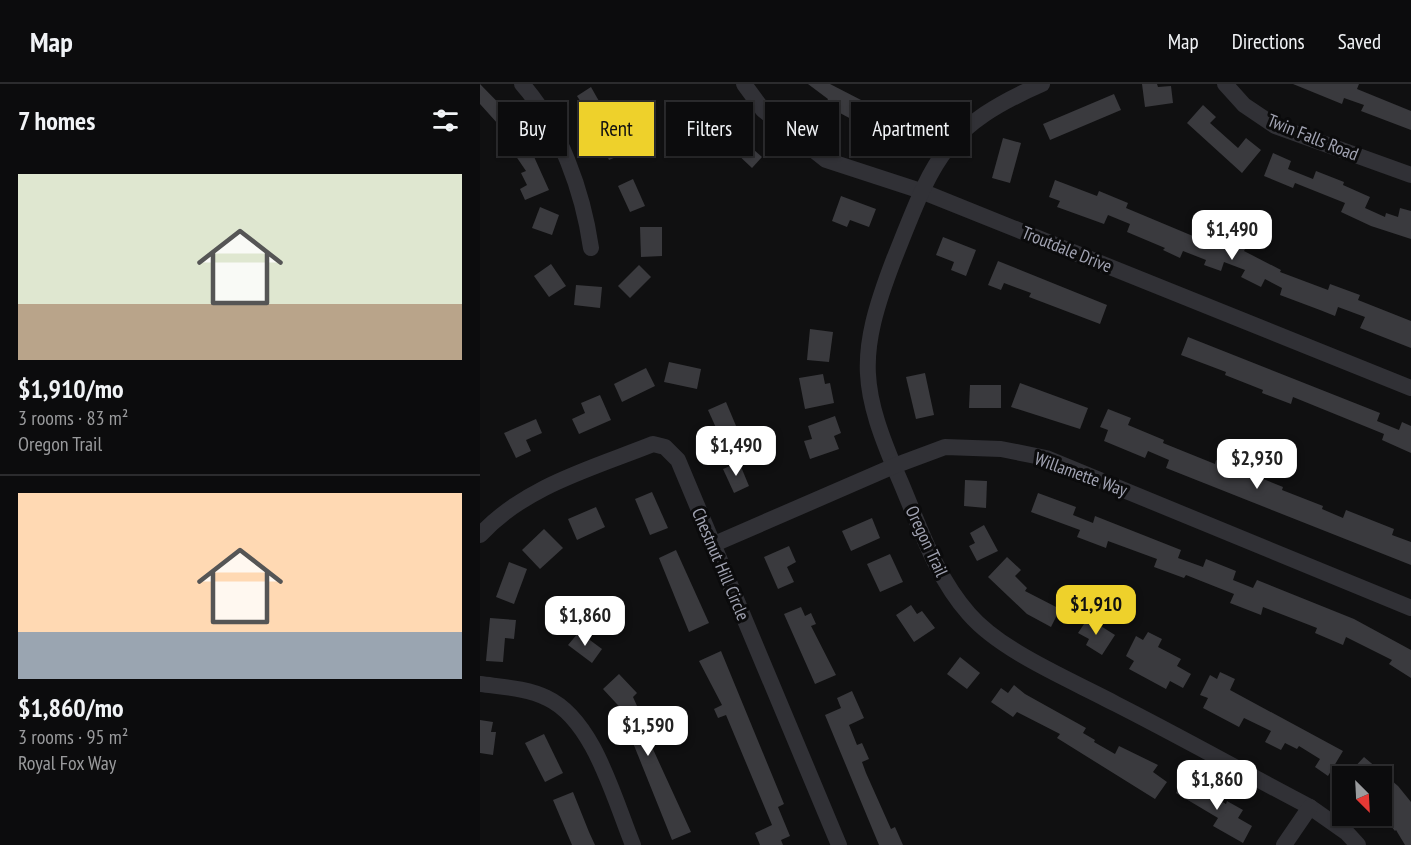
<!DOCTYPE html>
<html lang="en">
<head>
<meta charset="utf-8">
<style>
  :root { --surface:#0c0c0d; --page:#151516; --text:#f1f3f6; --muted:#9a9b9d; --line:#2c2c2e; --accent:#eed12b }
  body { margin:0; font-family:"PT Sans Narrow",sans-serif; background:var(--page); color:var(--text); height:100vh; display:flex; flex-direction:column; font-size:22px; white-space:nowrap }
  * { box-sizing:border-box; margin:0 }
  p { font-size:20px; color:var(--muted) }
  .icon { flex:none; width:33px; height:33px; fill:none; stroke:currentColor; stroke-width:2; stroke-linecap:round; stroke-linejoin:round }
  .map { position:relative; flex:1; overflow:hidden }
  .details { display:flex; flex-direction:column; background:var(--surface); width:480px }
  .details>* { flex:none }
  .guide { position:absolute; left:18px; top:18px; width:570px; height:54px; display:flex; gap:12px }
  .needle { width:39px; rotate:156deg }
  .buttons { position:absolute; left:852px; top:682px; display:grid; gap:12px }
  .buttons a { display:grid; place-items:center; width:60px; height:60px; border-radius:0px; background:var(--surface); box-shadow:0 2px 4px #0004,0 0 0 2px var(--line); font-size:30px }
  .price { position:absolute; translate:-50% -51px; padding:0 14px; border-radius:12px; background:#fff; color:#222; font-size:20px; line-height:39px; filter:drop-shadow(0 2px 3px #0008) }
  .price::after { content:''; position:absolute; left:50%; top:36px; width:18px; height:14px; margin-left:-9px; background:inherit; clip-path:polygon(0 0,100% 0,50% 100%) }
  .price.on { background:var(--accent); color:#111 }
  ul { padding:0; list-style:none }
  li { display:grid; align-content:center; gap:12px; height:318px; padding:0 18px }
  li+li { border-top:2px solid var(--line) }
  li span { display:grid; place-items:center; height:186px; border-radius:0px; color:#555 }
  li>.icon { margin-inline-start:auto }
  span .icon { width:108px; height:108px; fill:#fffc; stroke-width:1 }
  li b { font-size:26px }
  h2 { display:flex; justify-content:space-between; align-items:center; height:72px; padding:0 18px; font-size:26px }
  .pill { padding:0 21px; border-radius:0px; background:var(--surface); box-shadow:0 2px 4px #0004,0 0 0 2px var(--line); font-size:21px; line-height:54px }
  .pill.on { background:var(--accent); color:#111 }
  header { display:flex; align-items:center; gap:36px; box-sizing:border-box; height:84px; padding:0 30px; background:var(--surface); border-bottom:2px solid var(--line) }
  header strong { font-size:28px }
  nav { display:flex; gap:33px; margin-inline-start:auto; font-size:21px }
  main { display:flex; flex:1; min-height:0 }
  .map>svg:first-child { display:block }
  .building { fill:#3a3a3e }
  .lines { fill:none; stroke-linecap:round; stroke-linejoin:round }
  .minor { stroke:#313136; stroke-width:16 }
  .labels { text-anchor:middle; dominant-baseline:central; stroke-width:6; stroke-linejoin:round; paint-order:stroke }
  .street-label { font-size:18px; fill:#a1a3b2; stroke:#0b0b0c }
</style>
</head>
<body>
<header>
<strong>Map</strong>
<nav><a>Map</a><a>Directions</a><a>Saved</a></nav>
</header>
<main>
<section class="details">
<h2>7 homes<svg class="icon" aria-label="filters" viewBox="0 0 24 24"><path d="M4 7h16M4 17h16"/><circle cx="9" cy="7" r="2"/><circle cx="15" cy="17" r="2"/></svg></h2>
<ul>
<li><span style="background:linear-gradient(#dfe7d0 70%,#b9a48a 0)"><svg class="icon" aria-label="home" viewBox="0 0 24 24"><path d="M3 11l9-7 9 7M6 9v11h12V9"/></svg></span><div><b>$1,910/mo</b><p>3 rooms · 83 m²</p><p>Oregon Trail</p></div></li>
<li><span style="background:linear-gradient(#ffd9b3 75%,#9aa5b1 0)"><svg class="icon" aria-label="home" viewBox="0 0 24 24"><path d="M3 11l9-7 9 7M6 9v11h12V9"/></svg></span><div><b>$1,860/mo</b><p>3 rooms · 95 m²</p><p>Royal Fox Way</p></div></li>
</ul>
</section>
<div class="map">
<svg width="931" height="761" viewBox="0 0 931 761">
  <rect width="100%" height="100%" fill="#101011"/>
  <g class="building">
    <path d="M0,0L37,38L54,64L51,66L69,106L45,116L40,105L47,101L41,89L46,87L23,53L27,50L0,20Z"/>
    <path d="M328,0H350L383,17L373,36L345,21L348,15Z"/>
    <path d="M662,0H677L678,3L691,2L693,19L665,23Z"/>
    <path d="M813,0H879L877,5L931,27V46L881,27L884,21L864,14L862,20Z"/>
    <path d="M111,3L124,26L111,34L97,12Z"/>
    <path d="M634,10L641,26L570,56L563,40Z"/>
    <path d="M723,21L736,33L730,39L758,64L766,54L781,66L762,89L707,39Z"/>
    <path d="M419,32L436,39L427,62L410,55Z"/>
    <path d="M134,46L145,69L129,76L119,53Z"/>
    <path d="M523,54L541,59L530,99L512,94Z"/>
    <path d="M264,57L282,73L272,84L254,67Z"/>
    <path d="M793,69L811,77L808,85L833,95L836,87L864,98L863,101L890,113L885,124L905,133L906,129L918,133L920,124L931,127V155L891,142L861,128L865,119L815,99L813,104L784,92Z"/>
    <path d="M153,95L165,122L150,128L138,102Z"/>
    <path d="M575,96L617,112L619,107L648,119L646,124L732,160L735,153L765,165L764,167L801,186L800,188L848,206L850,200L880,211L878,216L931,237V264L880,244L885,233L858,223L855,232L840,226L800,211L802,204L785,195L781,203L761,193L765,186L744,178L741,187L724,181L726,176L703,167L700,174L683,166L685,164L647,148L650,140L628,131L624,140L577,123L580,117L569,113Z"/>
    <path d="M361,112L396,125L389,143L370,136L367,143L352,137Z"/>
    <path d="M60,123L79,131L72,151L52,144Z"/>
    <path d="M160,143H182V172L161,173Z"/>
    <path d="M463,153L496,166L486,192L471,186L474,178L456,171Z"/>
    <path d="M518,177L627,221L620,240L549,213L551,209L524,199L521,206L508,201Z"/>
    <path d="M71,180L86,202L69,213L54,192Z"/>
    <path d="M159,181L171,193L150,214L138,202Z"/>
    <path d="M96,201L122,203L120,224L94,221Z"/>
    <path d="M330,245L353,248L349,278L327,276Z"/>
    <path d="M708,253L900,329L897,337L919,346L922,338L931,342V369L902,356L904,350L813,313L811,320L782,309L783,306L745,291L746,288L701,271Z"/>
    <path d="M189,278L221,285L217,305L184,298Z"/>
    <path d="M166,284L175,302L142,318L134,300Z"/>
    <path d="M445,289L454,331L436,335L426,293Z"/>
    <path d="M343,290L345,300L350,299L354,319L325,325L319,294Z"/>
    <path d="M540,299L608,324L600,345L531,323Z"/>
    <path d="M490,301H521V324H489Z"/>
    <path d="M120,311L131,336L99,350L92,335L105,329L101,319Z"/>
    <path d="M246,318L259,349L242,357L228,326Z"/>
    <path d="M628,325L651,334L648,341L684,356L683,359L735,380L736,376L803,403L802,406L843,422L842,425L863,434L866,426L914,445L912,451L931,458V481L686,384L689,376L668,367L665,374L624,357L628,346L620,343Z"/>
    <path d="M355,332L361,349L354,352L359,365L330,375L324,357L332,355L328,342Z"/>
    <path d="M56,335L62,349L46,356L51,367L36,374L24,349Z"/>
    <path d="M259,378L269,402L254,409L243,385Z"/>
    <path d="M485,396L507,397L506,424L484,422Z"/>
    <path d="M172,408L188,444L170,451L155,415Z"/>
    <path d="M558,409L596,423L593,431L613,439L615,432L701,466L698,474L723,483L726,475L756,487L753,496L773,504L777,496L874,535L931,566V594L909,580L912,576L866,553L863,561L835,549L837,544L783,523L781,531L750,519L754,510L706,491L704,494L674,483L677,475L628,457L626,464L597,453L600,446L551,428Z"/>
    <path d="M116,423L125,443L97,456L88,435Z"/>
    <path d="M392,434L400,454L371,467L362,447Z"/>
    <path d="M504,441L518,467L497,477L489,462L495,459L490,449Z"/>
    <path d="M64,445L83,464L60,485L42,466Z"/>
    <path d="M309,462L316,478L307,483L314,498L298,505L284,473Z"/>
    <path d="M196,466L229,539L209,548L179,474Z"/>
    <path d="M410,470L423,498L400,508L387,480Z"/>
    <path d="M527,473L541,486L535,492L547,504L545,507L580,525L571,543L547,530L508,493Z"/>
    <path d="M29,478L47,485L34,520L16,513Z"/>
    <path d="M431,521L437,530L442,527L455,544L434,558L416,531Z"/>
    <path d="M321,523L325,532L331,529L336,540L331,542L356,591L335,600L304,530Z"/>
    <path d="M10,534L36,536L34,555L25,554L23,578L6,577Z"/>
    <path d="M608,534L635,551L622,571L606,561L609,555L598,549Z"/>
    <path d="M99,548L122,565L112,579L88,561Z"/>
    <path d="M668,548L682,555L678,563L701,575L697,582L711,590L703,604L690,597L686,605L649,585L654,577L646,572L656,552L663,556Z"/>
    <path d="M241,567L304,720L298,723L310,752L301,756L303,761H280L275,749L292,741L246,631L238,634L234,625L242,621L219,577Z"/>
    <path d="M480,573L500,589L487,605L467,590Z"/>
    <path d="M740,588L755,595L750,606L863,667L848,692L835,683L840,675L819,662L817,665L805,659L801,666L785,658L791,647L764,634L759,643L723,624L728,614L720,611L730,591L737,595Z"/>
    <path d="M139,590L157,609L153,613L175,662L172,663L211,748L192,756L143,634L148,632L123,605Z"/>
    <path d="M534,601L545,610L606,644L603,649L615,656L614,658L635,670L639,662L678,681L673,688L687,698L675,715L577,654L580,650L537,628L533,633L511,618L521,604L528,609Z"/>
    <path d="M372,607L384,634L369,641L377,661L382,659L389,675L382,678L386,689L411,745L415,743L423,761H399L345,631L361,624L357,614Z"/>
    <path d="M0,636L13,638L11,648H16L13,671L0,669Z"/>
    <path d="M64,650L83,689L65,698L45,659Z"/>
    <path d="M884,673L918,702L931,718V761H925L916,746L915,747L902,731V693H880L872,686Z"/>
    <path d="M704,695L746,720L747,717L763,726L758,734L772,742L763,759L733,742L738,734L696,709Z"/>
    <path d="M93,708L109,748L115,761H92L73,716Z"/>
  </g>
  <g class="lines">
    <g class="minor">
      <path d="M42,0C80,43 103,108 111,164"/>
      <path d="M264,0L283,26L346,76L441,107L931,304"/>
      <path d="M562,0C461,44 453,78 414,175C376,274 380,304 421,399C440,444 456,493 489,530C522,568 591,596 636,620C701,653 765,689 830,723L867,749L878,761"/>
      <path d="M745,0L764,21L795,42L931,91"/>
      <path d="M0,451C45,402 113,384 173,360L185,363L198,376L359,761"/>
      <path d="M232,461L414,382L465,363L521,365L566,374L931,524"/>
      <path d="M0,600C22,603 47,604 67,614C114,636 134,715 153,761"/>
      <path d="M804,761L830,723"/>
    </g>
  </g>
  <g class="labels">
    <g class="street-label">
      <text transform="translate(833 53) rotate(22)">Twin Falls Road</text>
      <text transform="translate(587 165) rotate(22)">Troutdale Drive</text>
      <text transform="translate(601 390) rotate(20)">Willamette Way</text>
      <text transform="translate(447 457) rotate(65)">Oregon Trail</text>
      <text transform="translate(241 480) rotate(67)">Chestnut Hill Circle</text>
    </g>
  </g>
</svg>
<div class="buttons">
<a><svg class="needle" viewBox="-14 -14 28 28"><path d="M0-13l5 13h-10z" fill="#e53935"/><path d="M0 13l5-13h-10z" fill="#9a9b9d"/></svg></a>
</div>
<b class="price" style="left:752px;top:177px">$1,490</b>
<b class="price" style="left:256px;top:393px">$1,490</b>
<b class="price" style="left:777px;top:406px">$2,930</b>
<b class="price on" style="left:616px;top:552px">$1,910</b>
<b class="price" style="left:105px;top:563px">$1,860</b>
<b class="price" style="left:168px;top:673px">$1,590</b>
<b class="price" style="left:737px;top:727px">$1,860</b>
<div class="guide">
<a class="pill">Buy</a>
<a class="pill on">Rent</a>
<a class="pill">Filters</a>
<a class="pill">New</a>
<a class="pill">Apartment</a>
</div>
</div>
</main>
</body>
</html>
